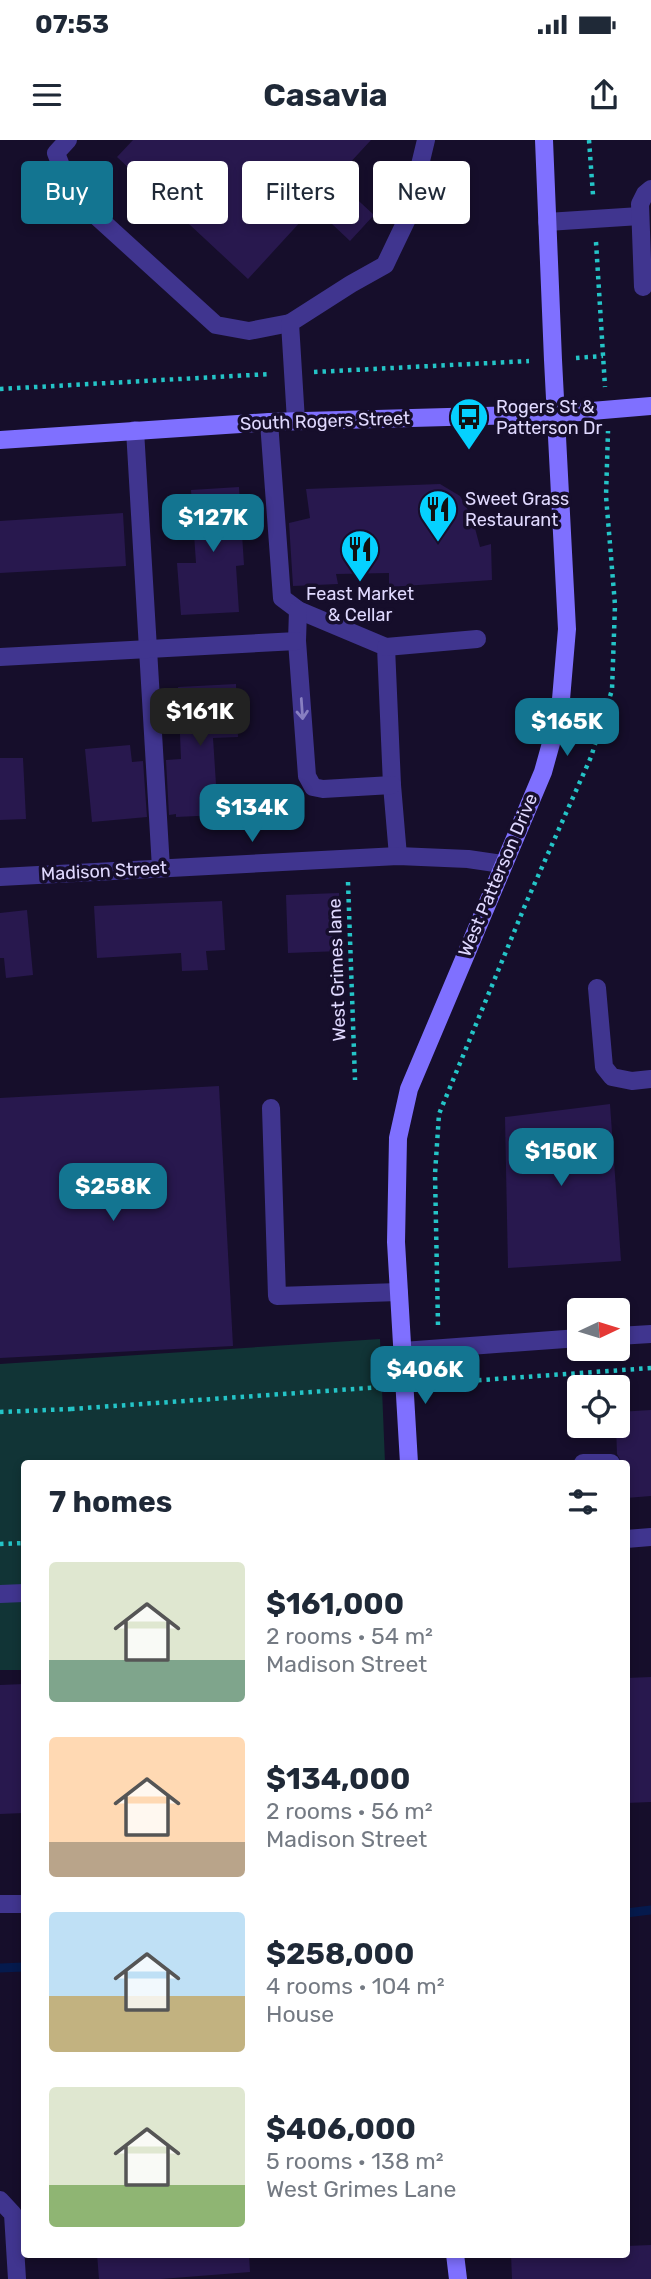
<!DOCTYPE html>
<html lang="en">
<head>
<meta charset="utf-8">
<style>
  :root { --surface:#fff; --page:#f6f6f7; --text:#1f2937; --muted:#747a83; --accent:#137591 }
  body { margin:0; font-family:Rubik,sans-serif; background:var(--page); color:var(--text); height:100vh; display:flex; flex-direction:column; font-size:26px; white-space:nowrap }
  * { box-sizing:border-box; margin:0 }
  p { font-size:23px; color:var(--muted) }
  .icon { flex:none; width:38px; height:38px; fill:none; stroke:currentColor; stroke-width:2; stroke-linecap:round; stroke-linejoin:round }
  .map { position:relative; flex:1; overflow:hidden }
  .details { position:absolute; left:21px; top:1320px; width:609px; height:798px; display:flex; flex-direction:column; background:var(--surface); border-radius:7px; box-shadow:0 4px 10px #0003 }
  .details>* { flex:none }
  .top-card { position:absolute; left:21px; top:21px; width:609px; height:63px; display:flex; gap:14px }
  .needle { width:46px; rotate:86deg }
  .tools { position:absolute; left:567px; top:1158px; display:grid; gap:14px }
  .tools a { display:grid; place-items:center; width:63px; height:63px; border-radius:7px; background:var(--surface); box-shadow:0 4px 10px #0003; font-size:35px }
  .price { position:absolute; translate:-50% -60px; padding:0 16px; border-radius:14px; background:var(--accent); color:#fff; font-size:23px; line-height:46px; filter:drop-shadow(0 2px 4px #0008) }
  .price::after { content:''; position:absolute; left:50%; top:42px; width:21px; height:16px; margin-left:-10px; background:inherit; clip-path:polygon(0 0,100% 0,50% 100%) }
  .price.current { background:#222; color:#fff }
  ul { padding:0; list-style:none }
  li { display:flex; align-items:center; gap:21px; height:175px; padding:0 28px }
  li span { display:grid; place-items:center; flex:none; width:196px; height:140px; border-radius:7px; color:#555 }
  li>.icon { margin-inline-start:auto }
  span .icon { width:84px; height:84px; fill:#fffc; stroke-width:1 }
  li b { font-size:30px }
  h2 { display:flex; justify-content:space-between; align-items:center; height:84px; padding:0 28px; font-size:30px }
  .chip { padding:0 24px; border-radius:7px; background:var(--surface); box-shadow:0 4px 10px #0003; font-size:24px; line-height:63px }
  .chip.current { background:var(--accent); color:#fff }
  .status { display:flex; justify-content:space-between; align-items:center; height:49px; padding:0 35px; background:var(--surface); direction:ltr }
  .status svg { height:19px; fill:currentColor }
  header { display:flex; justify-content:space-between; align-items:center; height:91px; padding:0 28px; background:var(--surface); font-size:32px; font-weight:700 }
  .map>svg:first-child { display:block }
  .green { fill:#113436 }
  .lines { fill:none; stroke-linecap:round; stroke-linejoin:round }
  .stream { stroke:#051a4d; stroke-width:9 }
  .building { fill:#28184e }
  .path { stroke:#24c4c7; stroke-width:4.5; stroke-dasharray:3.5 5; stroke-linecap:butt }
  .lane { stroke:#40358f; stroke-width:18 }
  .street { stroke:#40358f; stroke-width:18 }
  .secondary { stroke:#7f70ff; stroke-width:18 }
  .path-bridge { stroke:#24c4c7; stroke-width:4.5; stroke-dasharray:3.5 5; stroke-linecap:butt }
  .oneway { stroke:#887fc1 }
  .labels { text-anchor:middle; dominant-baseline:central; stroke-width:7; stroke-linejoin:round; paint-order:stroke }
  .poi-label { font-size:18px; fill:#e0d9ff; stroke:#160e2b; text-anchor:start }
  .street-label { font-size:18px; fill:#e0d9ff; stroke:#160e2b }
</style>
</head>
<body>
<div class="status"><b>07:53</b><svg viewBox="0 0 49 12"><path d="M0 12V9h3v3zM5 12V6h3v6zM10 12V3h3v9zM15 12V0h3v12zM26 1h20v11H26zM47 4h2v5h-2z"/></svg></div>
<header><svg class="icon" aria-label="menu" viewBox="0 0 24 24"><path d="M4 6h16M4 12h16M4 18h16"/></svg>Casavia<svg class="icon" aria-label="share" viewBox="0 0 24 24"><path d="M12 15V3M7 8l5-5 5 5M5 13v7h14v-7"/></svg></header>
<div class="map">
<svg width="651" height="2139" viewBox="0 0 651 2139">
  <rect width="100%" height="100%" fill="#160e2b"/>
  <path class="green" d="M380,1199L385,1323H24V1530H0V1224Z"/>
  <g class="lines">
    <g class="stream">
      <path d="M626,1773L651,1770"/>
      <path d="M0,1828L24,1827"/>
    </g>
  </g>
  <g class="building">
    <path d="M133,0H371L335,39L374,75L350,101L314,67L248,139L117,17Z"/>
    <path d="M440,344L460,356L472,377L480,407L491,404L492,440L389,447V433L336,434L338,444L293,446L289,383L310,378L306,349Z"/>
    <path d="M239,347L244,425L236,426L239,472L181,475L177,423H196L191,350Z"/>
    <path d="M123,373L126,426L0,433V381Z"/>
    <path d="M236,544L238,597L213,598L218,675L176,677V674L169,675L166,620L181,619L178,547Z"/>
    <path d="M130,605L132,622L143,621L147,677L92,682L85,609Z"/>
    <path d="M0,618H23L26,679L0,680Z"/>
    <path d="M339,753L341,811L288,813L286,755Z"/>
    <path d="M222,761L225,810L206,811L208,830L182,831L181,813L97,818L94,766Z"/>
    <path d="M27,770L33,835L6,838L4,818H0V773Z"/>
    <path d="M219,946L233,1206L0,1218V958Z"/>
    <path d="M610,964L621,1121L508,1128L505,977Z"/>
    <path d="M651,1270V1356L626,1358V1323H622L617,1314L616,1286H618V1272Z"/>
    <path d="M651,1537V1662L626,1663V1538Z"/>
    <path d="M24,1544V1673L0,1674V1545Z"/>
    <path d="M651,2105V2139H512L511,2114H626V2106Z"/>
    <path d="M97,2114H249L250,2132L161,2139H99Z"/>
  </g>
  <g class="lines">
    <g class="path">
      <path d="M589,0L593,55"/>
      <path d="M596,102L605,247"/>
      <path d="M576,218L603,216"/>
      <path d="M314,232L529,221"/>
      <path d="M0,249L270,234"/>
      <path d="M348,742L355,940"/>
      <path d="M438,1185L435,1034L439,974L526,763L591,617L612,550L615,465L606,356L608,291"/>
      <path d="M0,1272L71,1269"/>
      <path d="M0,1404L24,1403"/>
    </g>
    <g class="lane">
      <path d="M68,0L56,13L72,54L216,185L249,191L290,183"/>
      <path d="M547,82L640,76"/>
      <path d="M643,147L640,64L645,54L651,49"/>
      <path d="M296,281L290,183L351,144L385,125L407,79L426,0"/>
      <path d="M269,282L282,458L298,470L386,507L392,645L398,716"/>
      <path d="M135,290L161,728"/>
      <path d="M298,470L297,501L307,636L313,647L323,649L392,645"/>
      <path d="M386,507L477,499"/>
      <path d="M0,517L297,501"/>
      <path d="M597,848L604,927L612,937L632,941L651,939"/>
      <path d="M271,968L277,1156L399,1152"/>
      <path d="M583,1323H611"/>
      <path d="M626,1399L651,1397"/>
      <path d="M0,1454L24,1453"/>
      <path d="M0,1764H24"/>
      <path d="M0,2060L13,2074L17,2139"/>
    </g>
    <g class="street">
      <path d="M0,737L398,716L468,719L502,724"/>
      <path d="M618,1196L651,1194"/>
      <path d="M403,1211L579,1198"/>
    </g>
    <g class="secondary">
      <path d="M0,300L269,282L556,274L651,266"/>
      <path d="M409,1323L396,1102L398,998L409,949L543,632L560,571L567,489L553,220L544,0"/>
      <path d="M455,2114L458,2139"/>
    </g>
    <path class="path-bridge" d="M71,1269L651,1228"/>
  </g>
  <defs><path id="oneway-shaft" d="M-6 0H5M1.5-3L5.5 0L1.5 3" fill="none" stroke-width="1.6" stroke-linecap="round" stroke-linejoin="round" transform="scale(1.75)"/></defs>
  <use class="oneway" href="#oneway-shaft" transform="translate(302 569) rotate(86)"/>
  <defs>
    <g id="bus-pin" transform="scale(2.0125)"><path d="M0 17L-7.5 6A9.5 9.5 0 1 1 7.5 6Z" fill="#05d1ff" stroke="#160e2b"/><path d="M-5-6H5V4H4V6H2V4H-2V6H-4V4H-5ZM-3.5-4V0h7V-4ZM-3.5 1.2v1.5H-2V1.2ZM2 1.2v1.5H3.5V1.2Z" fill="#111"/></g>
    <g id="restaurant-pin" transform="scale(2.0125)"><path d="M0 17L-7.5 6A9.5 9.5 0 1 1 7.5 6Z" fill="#05d1ff" stroke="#160e2b"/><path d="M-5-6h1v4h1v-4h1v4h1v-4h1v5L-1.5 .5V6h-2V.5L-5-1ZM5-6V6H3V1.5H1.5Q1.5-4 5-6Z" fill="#111"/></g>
  </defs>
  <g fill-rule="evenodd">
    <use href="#bus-pin" x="469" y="277"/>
    <use href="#restaurant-pin" x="438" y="369"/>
    <use href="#restaurant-pin" x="360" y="409"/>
  </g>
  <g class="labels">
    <g class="poi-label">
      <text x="496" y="267">Rogers St &amp;<tspan x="496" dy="21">Patterson Dr</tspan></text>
      <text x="465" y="359">Sweet Grass<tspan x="465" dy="21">Restaurant</tspan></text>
      <text x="360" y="454" text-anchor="middle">Feast Market<tspan x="360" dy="21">&amp; Cellar</tspan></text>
    </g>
    <g class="street-label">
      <text transform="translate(325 281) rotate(-2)">South Rogers Street</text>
      <text transform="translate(104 731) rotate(-3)">Madison Street</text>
      <text transform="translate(498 735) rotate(-67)">West Patterson Drive</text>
      <text transform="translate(337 830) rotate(-92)">West Grimes lane</text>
    </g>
  </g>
</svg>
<div class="tools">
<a><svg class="needle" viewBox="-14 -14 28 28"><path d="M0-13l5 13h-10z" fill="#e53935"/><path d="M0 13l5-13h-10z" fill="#747a83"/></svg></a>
<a><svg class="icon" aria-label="locate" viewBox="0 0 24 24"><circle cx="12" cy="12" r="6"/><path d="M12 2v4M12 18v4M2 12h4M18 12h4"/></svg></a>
</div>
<b class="price" style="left:213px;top:414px">$127K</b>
<b class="price current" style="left:200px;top:608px">$161K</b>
<b class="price" style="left:567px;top:618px">$165K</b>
<b class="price" style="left:252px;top:704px">$134K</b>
<b class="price" style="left:561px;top:1048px">$150K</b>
<b class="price" style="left:113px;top:1083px">$258K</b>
<b class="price" style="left:425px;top:1266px">$406K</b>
<div class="top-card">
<a class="chip current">Buy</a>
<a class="chip">Rent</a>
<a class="chip">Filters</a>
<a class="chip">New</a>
</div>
<section class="details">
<h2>7 homes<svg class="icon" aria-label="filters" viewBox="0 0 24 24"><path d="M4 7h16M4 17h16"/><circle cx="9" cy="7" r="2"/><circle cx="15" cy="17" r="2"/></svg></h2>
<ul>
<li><span style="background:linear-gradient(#dfe7d0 70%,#7fa58c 0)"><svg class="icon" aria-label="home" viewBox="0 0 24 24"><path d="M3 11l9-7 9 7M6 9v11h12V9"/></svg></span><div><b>$161,000</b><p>2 rooms · 54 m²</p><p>Madison Street</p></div></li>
<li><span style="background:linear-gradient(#ffd9b3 75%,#b9a48a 0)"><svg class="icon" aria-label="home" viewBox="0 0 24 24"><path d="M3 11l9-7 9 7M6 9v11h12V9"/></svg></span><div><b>$134,000</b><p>2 rooms · 56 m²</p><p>Madison Street</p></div></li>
<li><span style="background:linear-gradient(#bfe0f5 60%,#c2b280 0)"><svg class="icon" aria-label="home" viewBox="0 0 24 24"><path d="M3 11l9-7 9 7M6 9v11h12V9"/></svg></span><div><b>$258,000</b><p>4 rooms · 104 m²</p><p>House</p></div></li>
<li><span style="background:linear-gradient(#dfe7d0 70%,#8fb573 0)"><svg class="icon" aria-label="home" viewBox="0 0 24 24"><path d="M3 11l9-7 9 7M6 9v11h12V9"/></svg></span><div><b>$406,000</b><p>5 rooms · 138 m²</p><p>West Grimes Lane</p></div></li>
</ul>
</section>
</div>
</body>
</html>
